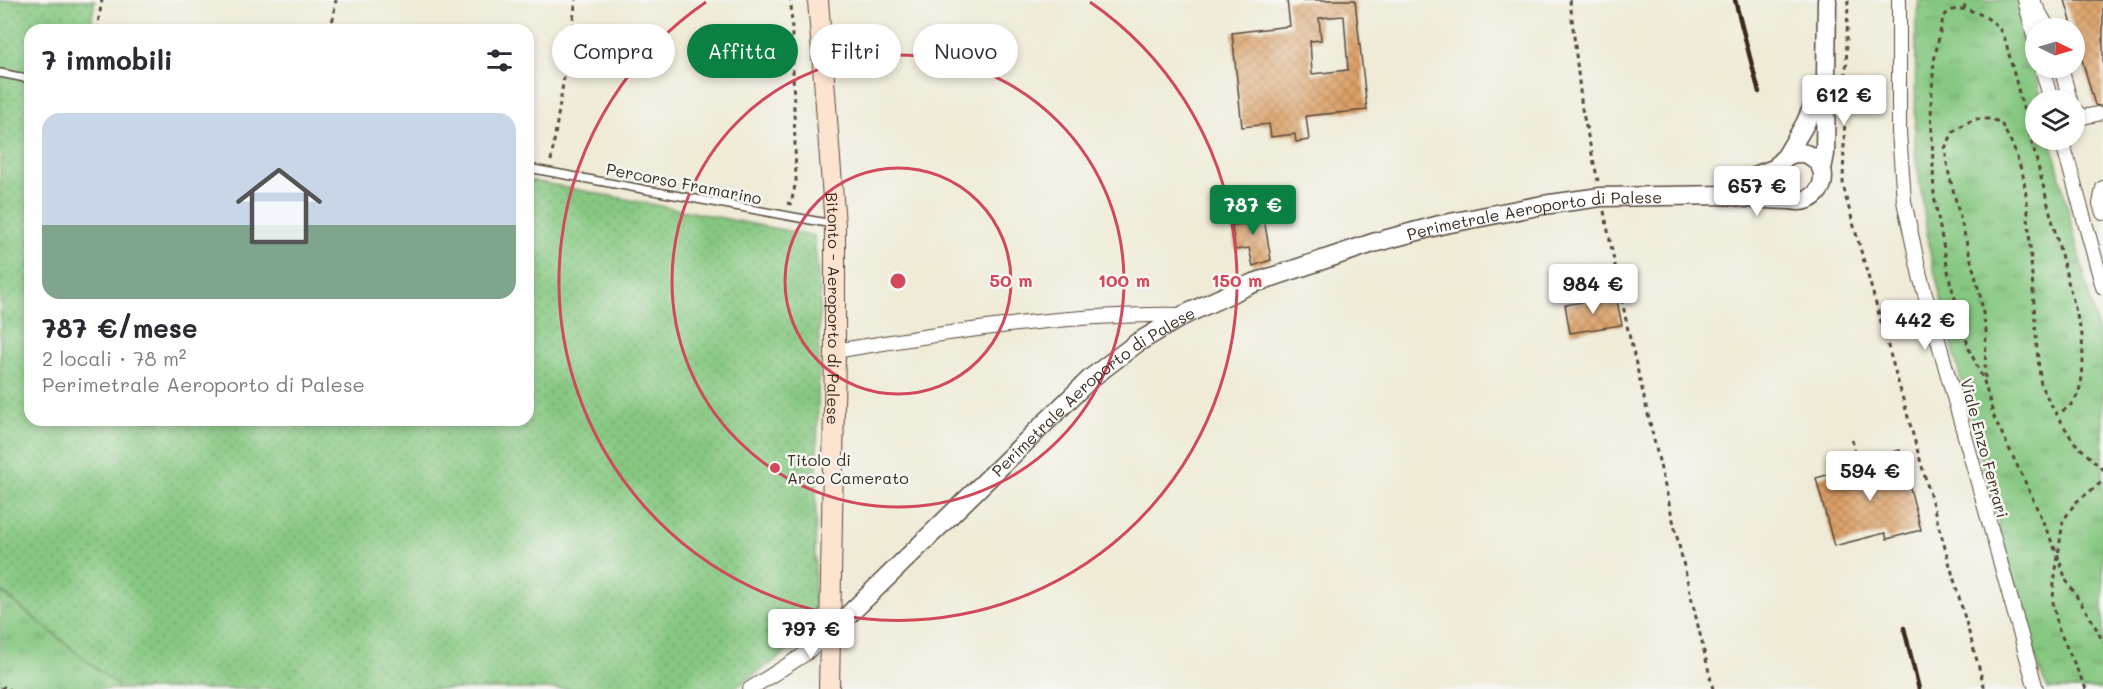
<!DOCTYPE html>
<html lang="it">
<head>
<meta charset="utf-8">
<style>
  :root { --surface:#fff; --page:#f7f7f7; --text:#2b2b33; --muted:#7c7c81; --line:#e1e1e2; --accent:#0b8043 }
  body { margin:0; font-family:Mali,sans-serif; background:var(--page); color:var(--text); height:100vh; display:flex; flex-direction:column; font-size:22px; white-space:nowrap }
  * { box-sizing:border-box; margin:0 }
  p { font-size:20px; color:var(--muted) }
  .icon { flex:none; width:33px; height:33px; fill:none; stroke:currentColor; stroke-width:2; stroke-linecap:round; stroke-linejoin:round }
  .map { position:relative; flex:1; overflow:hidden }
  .sheet { position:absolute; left:24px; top:24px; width:510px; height:402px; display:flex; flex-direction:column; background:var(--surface); border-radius:18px; box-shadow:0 3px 9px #0003 }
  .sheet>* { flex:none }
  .hud { position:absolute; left:552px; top:24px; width:570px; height:54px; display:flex; gap:12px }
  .needle { width:39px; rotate:95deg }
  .buttons { position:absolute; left:2025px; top:18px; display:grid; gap:12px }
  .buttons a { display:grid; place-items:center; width:60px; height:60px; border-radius:50%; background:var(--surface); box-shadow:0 3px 9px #0003; font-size:30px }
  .price { position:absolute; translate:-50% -51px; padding:0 14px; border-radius:6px; background:#fff; color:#222; font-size:20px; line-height:39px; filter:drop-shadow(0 2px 3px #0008) }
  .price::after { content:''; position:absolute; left:50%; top:36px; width:18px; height:14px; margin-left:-9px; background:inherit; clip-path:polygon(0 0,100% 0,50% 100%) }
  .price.active { background:var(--accent); color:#fff }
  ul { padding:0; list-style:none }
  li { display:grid; align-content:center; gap:12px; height:318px; padding:0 18px }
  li+li { border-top:2px solid var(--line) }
  li span { display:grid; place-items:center; height:186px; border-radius:18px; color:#555 }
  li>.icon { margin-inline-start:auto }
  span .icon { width:108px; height:108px; fill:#fffc; stroke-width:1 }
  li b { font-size:26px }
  h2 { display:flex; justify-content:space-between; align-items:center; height:72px; padding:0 18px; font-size:26px }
  .pill { padding:0 21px; border-radius:27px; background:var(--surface); box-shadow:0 3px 9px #0003; font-size:21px; line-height:54px }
  .pill.active { background:var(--accent); color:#fff }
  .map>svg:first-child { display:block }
  .grass { fill:url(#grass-dots); stroke:#607950; stroke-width:1.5 }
  .park { fill:url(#park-tufts); stroke:#607950; stroke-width:1.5 }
  .building { fill:url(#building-cross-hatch); fill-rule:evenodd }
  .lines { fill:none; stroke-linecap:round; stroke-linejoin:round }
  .service-casing { stroke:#56473a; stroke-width:10 }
  .minor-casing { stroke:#56473a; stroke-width:16 }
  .tertiary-casing { stroke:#56473a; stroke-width:21 }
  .secondary-casing { stroke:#56473a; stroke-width:22 }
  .path { stroke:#56473a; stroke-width:3; stroke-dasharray:4.5 4.5; stroke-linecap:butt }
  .service { stroke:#fff; stroke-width:7 }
  .minor { stroke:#fff; stroke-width:14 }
  .tertiary { stroke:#fff; stroke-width:18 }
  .secondary { stroke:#fde4d1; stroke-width:20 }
  .rail { stroke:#3b2a1e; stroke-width:4.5 }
  .ring { fill:none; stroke:#d1495b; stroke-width:3 }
  .poi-dot { fill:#d1495b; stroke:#f6f6f2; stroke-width:2 }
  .labels { text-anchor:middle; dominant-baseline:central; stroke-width:5; stroke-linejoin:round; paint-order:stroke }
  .street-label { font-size:16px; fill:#3b2a1e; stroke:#f6f6f2 }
  .poi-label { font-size:16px; fill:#3b2a1e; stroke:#f6f6f2; text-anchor:start }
  .centre { fill:#d1495b; stroke:#f6f6f2; stroke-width:3 }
  .ring-label { font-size:18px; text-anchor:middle; font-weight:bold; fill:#d1495b; stroke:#f6f6f2; stroke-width:5; stroke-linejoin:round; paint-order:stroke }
</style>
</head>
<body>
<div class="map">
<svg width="2103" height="689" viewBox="0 0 2103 689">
  <defs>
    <pattern id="grass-dots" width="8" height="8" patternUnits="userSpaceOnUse" patternTransform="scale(1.5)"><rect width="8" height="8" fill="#86c881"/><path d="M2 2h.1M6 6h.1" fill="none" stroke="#6fa369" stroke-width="1.8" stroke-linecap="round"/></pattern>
    <pattern id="park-tufts" width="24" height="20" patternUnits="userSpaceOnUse" patternTransform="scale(1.5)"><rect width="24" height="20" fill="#86c881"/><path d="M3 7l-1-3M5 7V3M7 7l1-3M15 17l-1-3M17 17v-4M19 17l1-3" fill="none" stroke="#6fa369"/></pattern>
    <pattern id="building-cross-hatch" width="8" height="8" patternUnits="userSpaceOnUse" patternTransform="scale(1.5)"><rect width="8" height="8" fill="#dda065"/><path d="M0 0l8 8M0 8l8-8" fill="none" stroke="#b48353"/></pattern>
  </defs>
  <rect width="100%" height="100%" fill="#f6f6f2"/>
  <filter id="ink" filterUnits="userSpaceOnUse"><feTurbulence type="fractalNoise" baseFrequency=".0167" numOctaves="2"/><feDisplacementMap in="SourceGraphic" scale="12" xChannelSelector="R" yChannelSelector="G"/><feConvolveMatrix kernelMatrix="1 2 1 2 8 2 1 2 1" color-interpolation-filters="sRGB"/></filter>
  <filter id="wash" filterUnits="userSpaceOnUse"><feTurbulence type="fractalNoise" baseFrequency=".008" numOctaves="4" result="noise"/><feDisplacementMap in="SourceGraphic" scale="24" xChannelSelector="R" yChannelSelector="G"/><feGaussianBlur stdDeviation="1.35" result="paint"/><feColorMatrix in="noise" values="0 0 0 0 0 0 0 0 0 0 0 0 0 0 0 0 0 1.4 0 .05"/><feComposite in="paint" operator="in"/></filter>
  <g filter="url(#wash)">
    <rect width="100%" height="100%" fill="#efebd7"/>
    <path class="grass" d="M0,0H95L90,30H30V420H528V180L814,236L820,292L814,618L804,640L734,689H115L118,686L0,590Z"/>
    <g class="park">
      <path d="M1919,0H2018L2042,100H2036V140H2051L2103,352V689H2048L2043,679L2027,631L1972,426L1930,253L1915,151L1916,22Z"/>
      <path d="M0,591L118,686L115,689H0Z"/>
    </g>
    <g id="blocks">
      <g class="building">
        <path d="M1287,0H1355L1367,110L1306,116L1309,140L1296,142L1295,134L1271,137L1269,124L1242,127L1232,33L1290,26ZM1344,16L1348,70L1312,74L1310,41L1321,40L1319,18Z"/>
        <path d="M2065,0H2103V107L2095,105Z"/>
        <path d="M1262,207L1271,260L1253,266L1249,248L1235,250L1232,225L1245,224L1243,209Z"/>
        <path d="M1616,296L1622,325L1570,333L1565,305Z"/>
        <path d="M1900,450L1921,530L1887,539L1885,533L1834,546L1816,478L1845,470L1848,483L1872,477L1867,459Z"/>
      </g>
    </g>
  </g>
  <g filter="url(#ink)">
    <use href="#blocks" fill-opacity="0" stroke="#56473a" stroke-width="1.5"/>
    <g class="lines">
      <g class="service-casing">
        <g id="service">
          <path d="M0,73L30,79"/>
          <path d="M528,168L832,224"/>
        </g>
      </g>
      <g class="minor-casing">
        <g id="minor">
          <path d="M1899,0V132L1904,201L1920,276L2036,689"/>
          <path d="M2025,0L2036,44"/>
          <path d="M2032,0L2048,28"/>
          <path d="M2042,68L2051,100"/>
          <path d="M2061,68L2070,100"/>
          <path d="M2074,110L2083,117L2097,114"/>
          <path d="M2062,140L2103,287"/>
          <path d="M2103,188L2100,204L2103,213"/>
          <path d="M835,351C949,332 1068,313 1184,315"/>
          <path d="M750,689L805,654L831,632"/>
        </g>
      </g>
      <g class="tertiary-casing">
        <g id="tertiary">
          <circle cx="1799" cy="177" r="24"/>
          <path d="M1785,158L1805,124L1822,87"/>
          <path d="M1822,169L1825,154L1827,0"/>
          <path d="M1727,195L1760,174L1777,168"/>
          <path id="s1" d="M831,632L1091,378L1137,343L1184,315L1251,284L1373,243L1440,225L1543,205L1601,197L1727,195L1745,198L1790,200"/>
        </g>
      </g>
      <g class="secondary-casing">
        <g id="secondary">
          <path id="s2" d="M818,0L835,225V351L829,689"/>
        </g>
      </g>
      <g class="path">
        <path d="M1570,0L1582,109L1598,181"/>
        <path d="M1848,0L1843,182L1846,198L1985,689"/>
        <path d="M1964,9L1966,0"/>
        <path d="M97,30L102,0"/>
        <path d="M331,30L336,0"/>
        <path d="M551,161L576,0"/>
        <path d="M787,203L791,204L796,181L791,0"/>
        <path d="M1604,211L1628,330L1713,689"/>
        <path d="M1985,378L1986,331L1980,295L1948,170L1945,148L1954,131L1966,123L1976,119H1992L2001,123L2013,146L2023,175L2027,201L2037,350L2041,386L2056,413"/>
        <path d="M1852,440L1862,479"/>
        <path d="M2103,470L2073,441L2056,413C2088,405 2083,362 2082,335L2005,39C2002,33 1999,27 1994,23C1982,13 1954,0 1943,18L1934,61L1931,104L1934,196L1950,281L1969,349L1984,381L1994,417L2028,488L2058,556L2066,580L2093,622L2103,642"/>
        <path d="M1,689L4,687L10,689"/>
        <path d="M2086,689L2058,628L2053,602L2054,583L2063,521L2075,503L2103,481"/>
      </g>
      <use href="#service" class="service"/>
      <use href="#minor" class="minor"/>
      <use href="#tertiary" class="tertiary"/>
      <use href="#secondary" class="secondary"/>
      <g class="rail">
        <path d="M1735,0L1759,92"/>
        <path d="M1904,628L1919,689"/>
      </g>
    </g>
  </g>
  <g class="ring">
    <circle cx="898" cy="281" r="113"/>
    <circle cx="898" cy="281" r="226"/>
    <path d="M1090 2A339 339 0 1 1 706 2"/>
  </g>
  <circle class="poi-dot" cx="775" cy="468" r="6"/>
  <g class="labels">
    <g class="street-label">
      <text transform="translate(684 183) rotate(11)">Percorso Framarino</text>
      <text stroke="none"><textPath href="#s1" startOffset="843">Perimetrale Aeroporto di Palese</textPath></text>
      <text stroke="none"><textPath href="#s2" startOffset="309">Bitonto - Aeroporto di Palese</textPath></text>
      <text stroke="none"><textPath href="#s1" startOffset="357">Perimetrale Aeroporto di Palese</textPath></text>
      <text transform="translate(1985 448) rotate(75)">Viale Enzo Ferrari</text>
    </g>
    <g class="poi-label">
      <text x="787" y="459">Titolo di<tspan x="787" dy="18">Arco Camerato</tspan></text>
    </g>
  </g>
  <circle cx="898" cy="281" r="9" class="centre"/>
  <g class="ring-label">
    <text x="1011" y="287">50 m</text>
    <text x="1124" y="287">100 m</text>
    <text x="1237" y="287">150 m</text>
  </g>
</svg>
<div class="buttons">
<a><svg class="needle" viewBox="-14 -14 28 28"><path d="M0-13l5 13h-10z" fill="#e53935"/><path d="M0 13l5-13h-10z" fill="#7c7c81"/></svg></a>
<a><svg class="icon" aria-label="layers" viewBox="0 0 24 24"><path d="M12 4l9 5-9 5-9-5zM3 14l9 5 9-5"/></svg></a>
</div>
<b class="price" style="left:1844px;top:126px">612 €</b>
<b class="price" style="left:1757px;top:217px">657 €</b>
<b class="price active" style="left:1253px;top:236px">787 €</b>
<b class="price" style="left:1593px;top:315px">984 €</b>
<b class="price" style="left:1925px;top:351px">442 €</b>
<b class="price" style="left:1870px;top:502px">594 €</b>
<b class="price" style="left:811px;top:660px">797 €</b>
<div class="hud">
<a class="pill">Compra</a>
<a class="pill active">Affitta</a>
<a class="pill">Filtri</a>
<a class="pill">Nuovo</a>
</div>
<section class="sheet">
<h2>7 immobili<svg class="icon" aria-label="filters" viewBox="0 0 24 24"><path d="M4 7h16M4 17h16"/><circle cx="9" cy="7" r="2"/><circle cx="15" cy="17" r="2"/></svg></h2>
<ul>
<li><span style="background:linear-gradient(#c9d6e8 60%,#7fa58c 0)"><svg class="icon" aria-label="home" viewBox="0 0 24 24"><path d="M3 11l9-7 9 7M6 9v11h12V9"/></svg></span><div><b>787 €/mese</b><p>2 locali · 78 m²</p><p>Perimetrale Aeroporto di Palese</p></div></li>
</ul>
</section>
</div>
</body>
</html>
